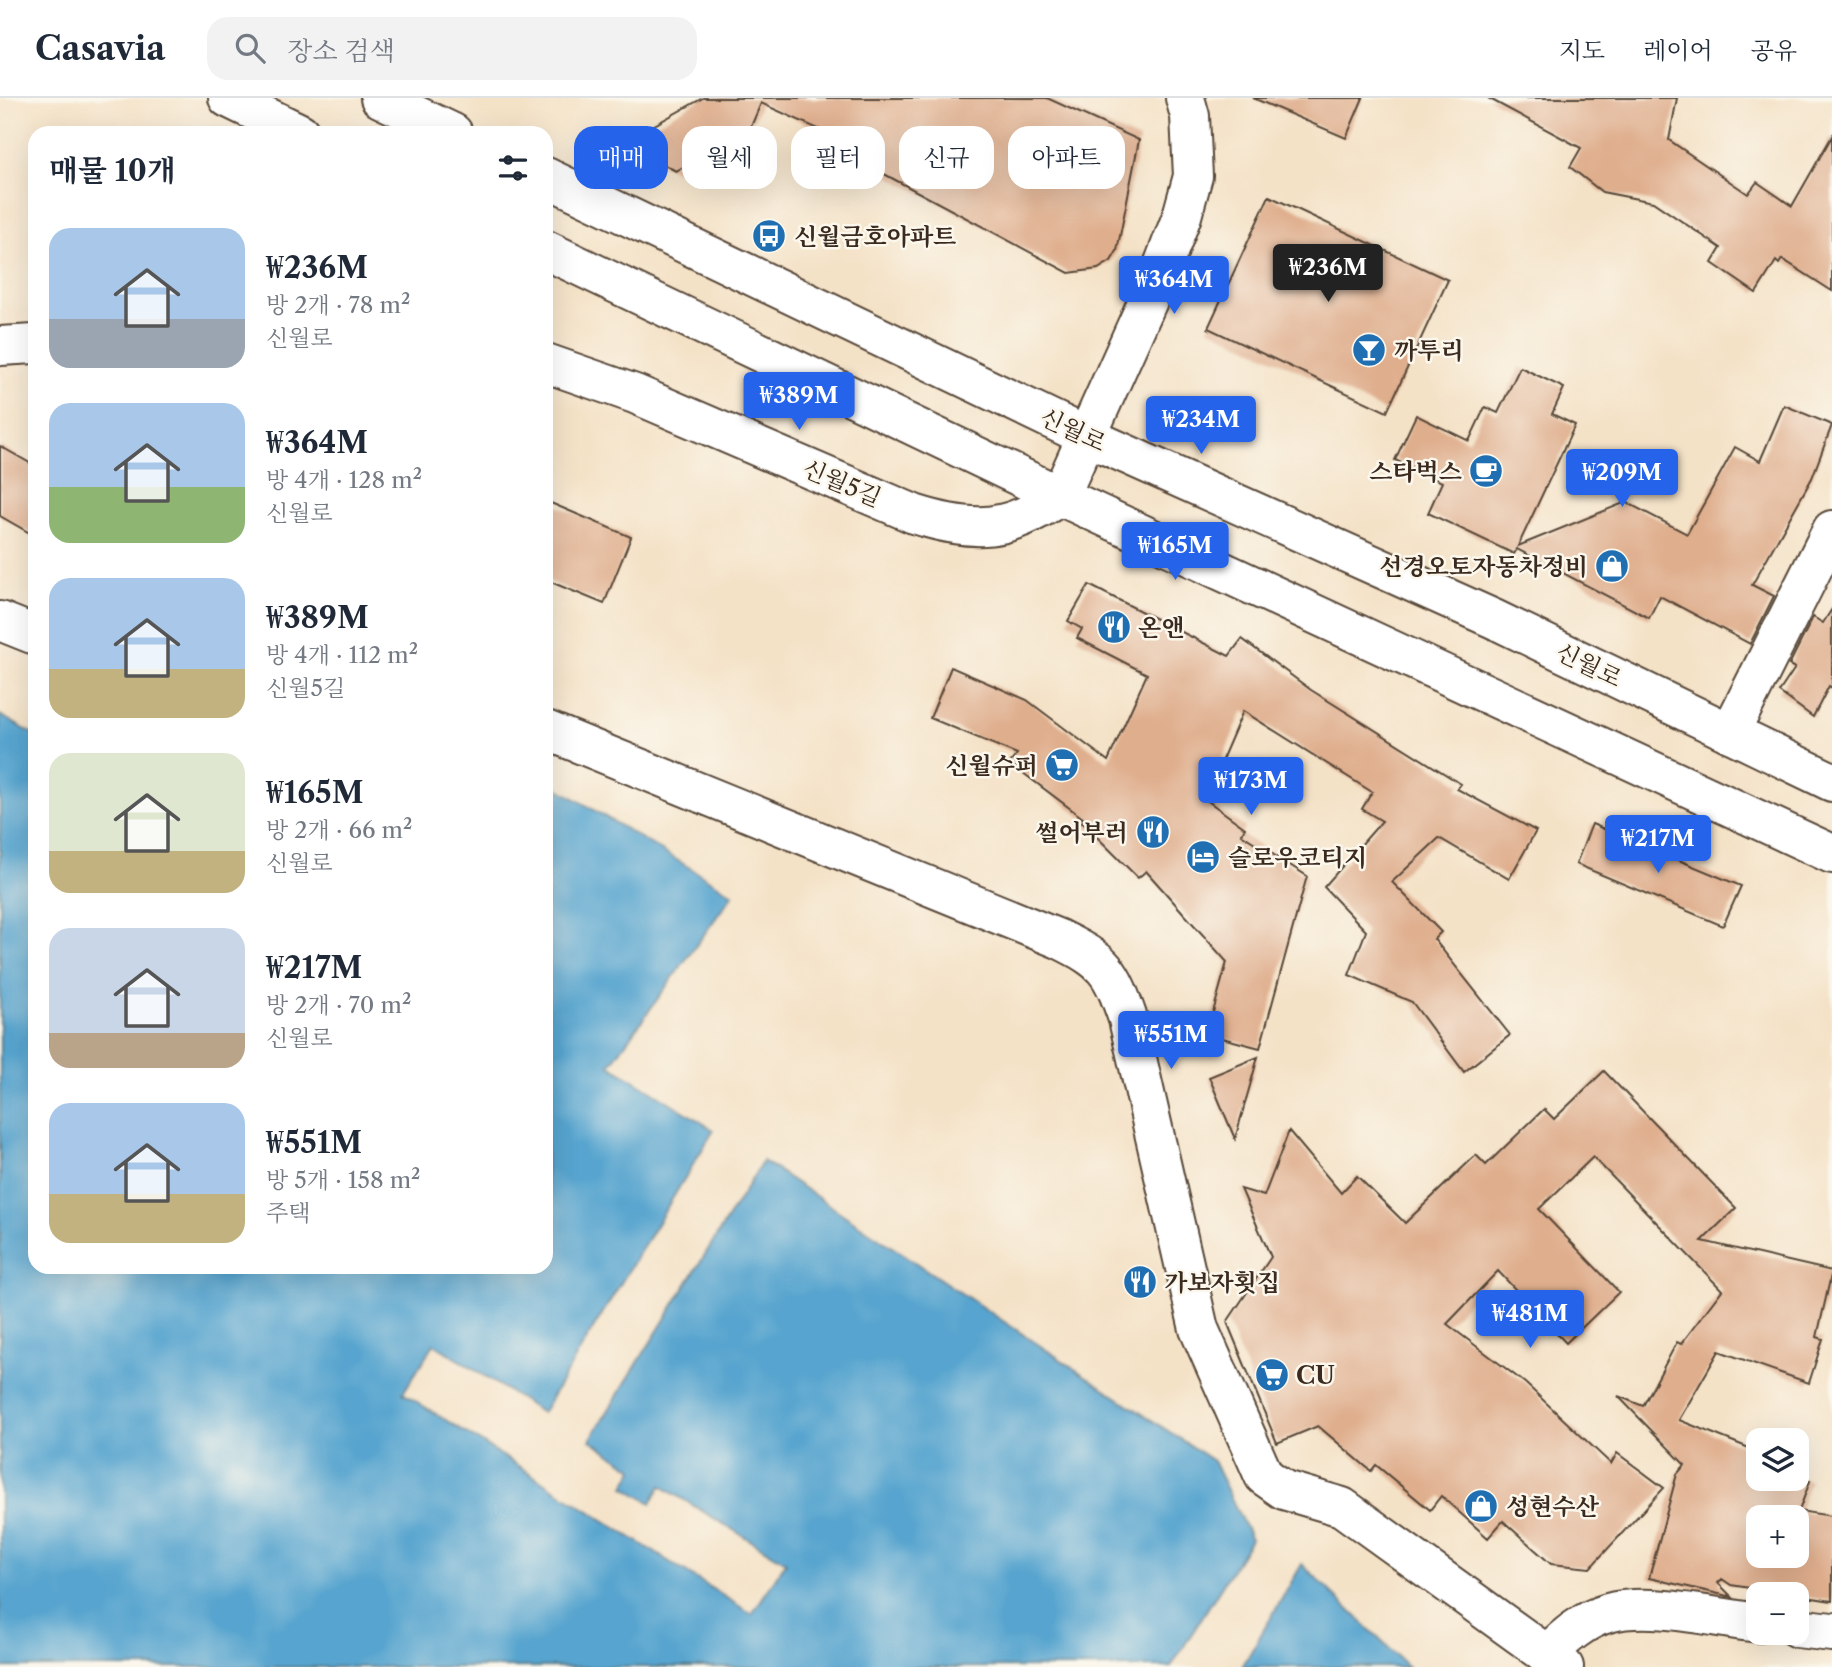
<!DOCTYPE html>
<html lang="ko">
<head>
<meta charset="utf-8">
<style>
  :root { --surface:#fff; --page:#f2f2f3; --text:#1f2937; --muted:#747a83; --line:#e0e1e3; --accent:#2563eb }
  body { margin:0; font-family:"Libre Caslon Text","Noto Serif KR",serif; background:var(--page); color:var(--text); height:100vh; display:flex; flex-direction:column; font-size:26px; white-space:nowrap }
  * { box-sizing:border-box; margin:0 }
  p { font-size:23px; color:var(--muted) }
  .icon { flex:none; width:38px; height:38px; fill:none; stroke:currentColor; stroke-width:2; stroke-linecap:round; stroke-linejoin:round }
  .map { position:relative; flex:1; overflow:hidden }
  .details { position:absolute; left:28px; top:28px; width:525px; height:1148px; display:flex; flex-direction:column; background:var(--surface); border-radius:21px; box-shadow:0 7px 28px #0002 }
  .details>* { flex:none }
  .hud { position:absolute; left:574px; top:28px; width:665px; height:63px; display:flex; gap:14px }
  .tools { position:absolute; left:1746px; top:1330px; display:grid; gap:14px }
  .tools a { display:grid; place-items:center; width:63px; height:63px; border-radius:14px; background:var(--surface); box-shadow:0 7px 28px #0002; font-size:35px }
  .price { position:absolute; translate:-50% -60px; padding:0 16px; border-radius:7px; background:var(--accent); color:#fff; font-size:23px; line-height:46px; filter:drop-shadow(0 2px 4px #0008) }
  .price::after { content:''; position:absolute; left:50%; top:42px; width:21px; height:16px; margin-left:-10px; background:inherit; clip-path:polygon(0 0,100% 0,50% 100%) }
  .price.current { background:#222; color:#fff }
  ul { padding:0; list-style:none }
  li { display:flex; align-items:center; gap:21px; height:175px; padding:0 21px }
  li span { display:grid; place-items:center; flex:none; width:196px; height:140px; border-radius:21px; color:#555 }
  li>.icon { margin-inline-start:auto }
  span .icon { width:84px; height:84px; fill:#fffc; stroke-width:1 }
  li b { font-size:30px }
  h2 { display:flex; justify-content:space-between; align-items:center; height:84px; padding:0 21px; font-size:30px }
  .chip { padding:0 24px; border-radius:21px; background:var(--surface); box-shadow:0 7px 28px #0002; font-size:24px; line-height:63px }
  .chip.current { background:var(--accent); color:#fff }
  header { display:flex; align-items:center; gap:42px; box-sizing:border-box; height:98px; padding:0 35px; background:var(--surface); border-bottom:2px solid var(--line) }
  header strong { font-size:33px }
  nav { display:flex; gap:38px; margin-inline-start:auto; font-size:24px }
  .search { width:490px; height:63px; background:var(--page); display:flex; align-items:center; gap:18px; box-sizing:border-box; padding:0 24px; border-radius:21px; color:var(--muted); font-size:26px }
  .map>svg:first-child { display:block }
  .water { fill:#56a4cf; stroke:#486776; stroke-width:2 }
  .building { fill:#dfae8d; fill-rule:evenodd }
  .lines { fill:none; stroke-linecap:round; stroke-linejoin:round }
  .minor-casing { stroke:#574637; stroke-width:42 }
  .minor { stroke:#fff; stroke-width:38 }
  .labels { text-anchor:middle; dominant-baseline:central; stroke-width:5; stroke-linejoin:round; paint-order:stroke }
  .poi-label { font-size:24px; font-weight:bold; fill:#3b2a1e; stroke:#fbf7ec; text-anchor:start }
  .street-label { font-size:24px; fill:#3b2a1e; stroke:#fbf7ec }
</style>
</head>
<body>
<header>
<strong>Casavia</strong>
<div class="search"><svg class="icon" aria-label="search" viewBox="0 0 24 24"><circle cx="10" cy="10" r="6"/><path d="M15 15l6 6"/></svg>장소 검색</div>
<nav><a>지도</a><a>레이어</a><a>공유</a></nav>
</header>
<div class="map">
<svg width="1832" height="1569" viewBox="0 0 1832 1569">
  <rect width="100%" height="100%" fill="#fbf7ec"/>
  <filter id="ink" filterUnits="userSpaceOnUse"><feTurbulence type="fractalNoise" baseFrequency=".0143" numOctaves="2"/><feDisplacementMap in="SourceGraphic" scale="14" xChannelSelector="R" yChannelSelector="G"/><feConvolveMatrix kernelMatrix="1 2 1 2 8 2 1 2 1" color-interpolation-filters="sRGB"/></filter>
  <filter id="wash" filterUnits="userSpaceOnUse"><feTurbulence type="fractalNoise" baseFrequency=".00686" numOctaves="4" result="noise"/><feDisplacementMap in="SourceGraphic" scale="28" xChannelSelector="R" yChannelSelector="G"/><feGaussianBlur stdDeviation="1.57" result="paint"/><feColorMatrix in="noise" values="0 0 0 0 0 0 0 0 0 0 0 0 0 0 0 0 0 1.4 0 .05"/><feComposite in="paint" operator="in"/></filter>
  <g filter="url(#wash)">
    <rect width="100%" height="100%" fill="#f4e2c7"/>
    <g class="water">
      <path d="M0,617L35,637V1169H546V683L733,796L610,967L714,1032L542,1315L434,1246L403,1295L752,1516L786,1464L661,1388L651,1405L624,1389L634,1371L590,1342L763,1063L1213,1363L1251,1441L1171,1569H0Z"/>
      <path d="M1302,1466L1408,1569H1242Z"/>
    </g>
    <g id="blocks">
      <g class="building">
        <path d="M703,0H1047L1139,42L1117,153L1111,163L1098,171L1069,175L871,69L876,57L761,5L750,31L676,73L622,45Z"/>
        <path d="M1253,0H1363L1346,40Z"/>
        <path d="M1488,0H1677L1669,42L1748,96L1757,84L1792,108L1832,38V193L1782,161L1779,166L1776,163L1756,195L1712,165L1721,150L1653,104L1602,94L1570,69L1581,50Z"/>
        <path d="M1269,98L1448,182L1387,314L1208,230Z"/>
        <path d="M1520,269L1564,290L1552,316L1575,327L1518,448L1626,404L1687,436L1735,349L1760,363L1784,307L1832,327L1812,380L1752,487L1774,498L1750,546L1660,498L1649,520L1517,451L1514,456L1428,415L1442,384L1395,362L1416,317L1469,343L1485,309L1498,315Z"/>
        <path d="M0,348L35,368V438L0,418Z"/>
        <path d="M546,403L631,439L604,506L546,482Z"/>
        <path d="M1089,487L1229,558L1242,541L1311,592L1461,686L1457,691L1536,733L1509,781L1439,740L1392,784L1441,834L1434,841L1510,937L1464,974L1412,904L1349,877L1366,833L1324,789L1382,723L1362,711L1372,694L1243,613L1205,701L1245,730L1241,736L1307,778L1260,950L1207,936L1227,864L1146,773L1138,780L1082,724L1084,721L1010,665L1017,656L930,620L951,569L1027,602L1108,663L1147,576L1077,540L1082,531L1068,523Z"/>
        <path d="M1832,511V590L1829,588L1813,619L1779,594L1795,570L1789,567L1813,519L1823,525Z"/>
        <path d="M1592,726L1741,788L1723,828L1576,766Z"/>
        <path d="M1258,959L1235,1041L1209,979Z"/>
        <path d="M1604,973L1736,1110L1702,1143L1832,1173L1817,1239L1823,1241L1809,1285L1719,1253L1679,1322L1759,1354V1381H1797V1378L1810,1383L1799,1413L1832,1418V1503L1731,1487L1722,1481L1718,1485L1732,1499L1649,1480L1677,1376L1685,1367L1618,1298L1643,1308L1677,1244L1681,1246L1722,1192L1593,1059L1539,1111L1619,1194L1566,1245L1498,1173L1447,1226L1525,1285L1611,1366L1617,1355L1664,1390L1590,1470L1551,1466L1503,1423L1488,1440L1441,1398L1430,1412L1376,1367L1371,1373L1318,1328L1277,1345L1227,1224L1271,1159L1241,1091L1264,1098L1289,1033L1341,1095L1357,1078L1405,1125L1476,1057L1486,1067L1544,1011L1554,1021ZM1759,1419H1797V1458H1759Z"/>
      </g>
    </g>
  </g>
  <g filter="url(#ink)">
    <use href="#blocks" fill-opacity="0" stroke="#574637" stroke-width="2"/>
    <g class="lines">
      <g class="minor-casing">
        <g id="minor">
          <path d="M228,0L300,35"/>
          <path d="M380,0L453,35"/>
          <path d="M546,79L1088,339L1494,521L1832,684"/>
          <path d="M546,152L1060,398L1832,756"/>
          <path d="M0,248L35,246"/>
          <path d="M546,265L635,296L914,416C974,435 1008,434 1060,398L1159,178L1182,118L1193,78L1190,18L1185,0"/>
          <path d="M0,523L35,537"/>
          <path d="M546,632L1059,841C1106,864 1111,872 1128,921L1199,1231L1264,1378L1284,1392L1342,1409L1564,1569"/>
          <path d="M1730,635L1832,432"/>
          <path d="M1797,1530L1832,1534"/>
          <path d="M1546,1557C1565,1539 1583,1522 1608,1515C1649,1503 1716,1520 1759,1525"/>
        </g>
      </g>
      <use href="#minor" class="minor"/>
    </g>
  </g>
  <defs>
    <g id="bus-disc" transform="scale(1.75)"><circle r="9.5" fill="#1f6fb2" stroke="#fbf7ec"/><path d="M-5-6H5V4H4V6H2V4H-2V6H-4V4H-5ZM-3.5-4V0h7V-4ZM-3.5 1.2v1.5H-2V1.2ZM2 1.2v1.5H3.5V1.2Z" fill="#fff"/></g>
    <g id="bar-disc" transform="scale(1.75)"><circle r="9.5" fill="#1f6fb2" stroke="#fbf7ec"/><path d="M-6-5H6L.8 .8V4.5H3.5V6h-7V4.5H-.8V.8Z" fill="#fff"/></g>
    <g id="cafe-disc" transform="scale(1.75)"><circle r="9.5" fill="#1f6fb2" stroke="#fbf7ec"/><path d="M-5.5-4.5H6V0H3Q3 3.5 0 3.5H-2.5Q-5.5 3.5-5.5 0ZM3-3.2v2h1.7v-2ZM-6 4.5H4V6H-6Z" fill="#fff"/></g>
    <g id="shop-disc" transform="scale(1.75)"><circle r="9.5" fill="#1f6fb2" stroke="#fbf7ec"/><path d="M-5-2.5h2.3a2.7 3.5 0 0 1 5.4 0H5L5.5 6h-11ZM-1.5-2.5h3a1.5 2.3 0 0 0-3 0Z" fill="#fff"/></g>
    <g id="restaurant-disc" transform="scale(1.75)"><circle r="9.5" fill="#1f6fb2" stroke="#fbf7ec"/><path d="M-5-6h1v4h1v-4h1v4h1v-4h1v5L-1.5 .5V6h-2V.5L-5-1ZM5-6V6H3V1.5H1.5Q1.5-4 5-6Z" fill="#fff"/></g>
    <g id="supermarket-disc" transform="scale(1.75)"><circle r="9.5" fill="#1f6fb2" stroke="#fbf7ec"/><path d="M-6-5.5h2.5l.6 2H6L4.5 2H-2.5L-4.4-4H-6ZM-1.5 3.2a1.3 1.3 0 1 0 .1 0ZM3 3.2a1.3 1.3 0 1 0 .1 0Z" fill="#fff"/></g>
    <g id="hotel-disc" transform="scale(1.75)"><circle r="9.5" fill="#1f6fb2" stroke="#fbf7ec"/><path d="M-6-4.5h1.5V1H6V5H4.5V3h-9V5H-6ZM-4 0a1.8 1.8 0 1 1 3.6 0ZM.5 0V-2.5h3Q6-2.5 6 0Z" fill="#fff"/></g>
  </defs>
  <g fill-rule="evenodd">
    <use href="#bus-disc" x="769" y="138"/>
    <use href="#bar-disc" x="1369" y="252"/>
    <use href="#cafe-disc" x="1486" y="373"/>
    <use href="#shop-disc" x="1612" y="468"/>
    <use href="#restaurant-disc" x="1114" y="529"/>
    <use href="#supermarket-disc" x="1062" y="667"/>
    <use href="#restaurant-disc" x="1153" y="734"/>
    <use href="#hotel-disc" x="1203" y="759"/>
    <use href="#restaurant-disc" x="1140" y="1184"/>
    <use href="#supermarket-disc" x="1272" y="1277"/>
    <use href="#shop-disc" x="1481" y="1408"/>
  </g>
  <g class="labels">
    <g class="poi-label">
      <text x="794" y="138">신월금호아파트</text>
      <text x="1394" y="252">까투리</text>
      <text x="1462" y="373" text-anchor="end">스타벅스</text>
      <text x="1588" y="468" text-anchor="end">선경오토자동차정비</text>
      <text x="1138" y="529">온앤</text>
      <text x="1038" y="667" text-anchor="end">신월슈퍼</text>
      <text x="1128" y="734" text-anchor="end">썰어부러</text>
      <text x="1228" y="759">슬로우코티지</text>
      <text x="1164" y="1184">가보자횟집</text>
      <text x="1296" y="1277">CU</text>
      <text x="1506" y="1408">성현수산</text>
    </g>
    <g class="street-label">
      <text transform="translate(1073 332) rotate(25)">신월로</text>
      <text transform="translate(842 385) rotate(23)">신월5길</text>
      <text transform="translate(1589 567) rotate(26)">신월로</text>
    </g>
  </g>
</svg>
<div class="tools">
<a><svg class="icon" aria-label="layers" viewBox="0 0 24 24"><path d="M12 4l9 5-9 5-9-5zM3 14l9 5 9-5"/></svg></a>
<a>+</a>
<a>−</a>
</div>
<b class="price current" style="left:1328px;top:206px">₩236M</b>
<b class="price" style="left:1174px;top:218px">₩364M</b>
<b class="price" style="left:799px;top:334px">₩389M</b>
<b class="price" style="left:1201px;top:358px">₩234M</b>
<b class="price" style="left:1622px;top:411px">₩209M</b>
<b class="price" style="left:1175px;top:484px">₩165M</b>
<b class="price" style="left:1251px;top:719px">₩173M</b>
<b class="price" style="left:1658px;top:777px">₩217M</b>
<b class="price" style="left:1171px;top:973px">₩551M</b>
<b class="price" style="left:1530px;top:1252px">₩481M</b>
<div class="hud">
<a class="chip current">매매</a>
<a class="chip">월세</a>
<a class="chip">필터</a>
<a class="chip">신규</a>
<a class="chip">아파트</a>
</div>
<section class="details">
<h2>매물 10개<svg class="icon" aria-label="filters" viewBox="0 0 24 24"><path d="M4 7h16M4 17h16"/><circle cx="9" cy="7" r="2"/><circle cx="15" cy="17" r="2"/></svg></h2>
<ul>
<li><span style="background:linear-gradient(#a9c7e8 65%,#9aa5b1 0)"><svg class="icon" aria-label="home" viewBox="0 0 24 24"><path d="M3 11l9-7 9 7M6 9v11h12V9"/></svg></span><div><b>₩236M</b><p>방 2개 · 78 m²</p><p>신월로</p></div></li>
<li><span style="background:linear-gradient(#a9c7e8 60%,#8fb573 0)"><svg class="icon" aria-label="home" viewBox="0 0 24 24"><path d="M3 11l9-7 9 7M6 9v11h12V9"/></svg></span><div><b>₩364M</b><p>방 4개 · 128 m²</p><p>신월로</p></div></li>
<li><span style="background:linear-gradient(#a9c7e8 65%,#c2b280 0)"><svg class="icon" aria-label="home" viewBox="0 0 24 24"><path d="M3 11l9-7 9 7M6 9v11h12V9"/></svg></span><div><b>₩389M</b><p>방 4개 · 112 m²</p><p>신월5길</p></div></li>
<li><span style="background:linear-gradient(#dfe7d0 70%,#c2b280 0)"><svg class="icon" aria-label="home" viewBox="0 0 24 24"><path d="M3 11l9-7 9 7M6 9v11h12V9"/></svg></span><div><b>₩165M</b><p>방 2개 · 66 m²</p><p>신월로</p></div></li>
<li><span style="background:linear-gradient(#c9d6e8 75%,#b9a48a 0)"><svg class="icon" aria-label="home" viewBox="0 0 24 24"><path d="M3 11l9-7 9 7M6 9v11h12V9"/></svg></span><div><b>₩217M</b><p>방 2개 · 70 m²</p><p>신월로</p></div></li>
<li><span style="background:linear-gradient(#a9c7e8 65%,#c2b280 0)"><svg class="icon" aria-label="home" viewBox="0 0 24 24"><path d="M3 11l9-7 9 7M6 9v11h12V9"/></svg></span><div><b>₩551M</b><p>방 5개 · 158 m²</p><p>주택</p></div></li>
</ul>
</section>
</div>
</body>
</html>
